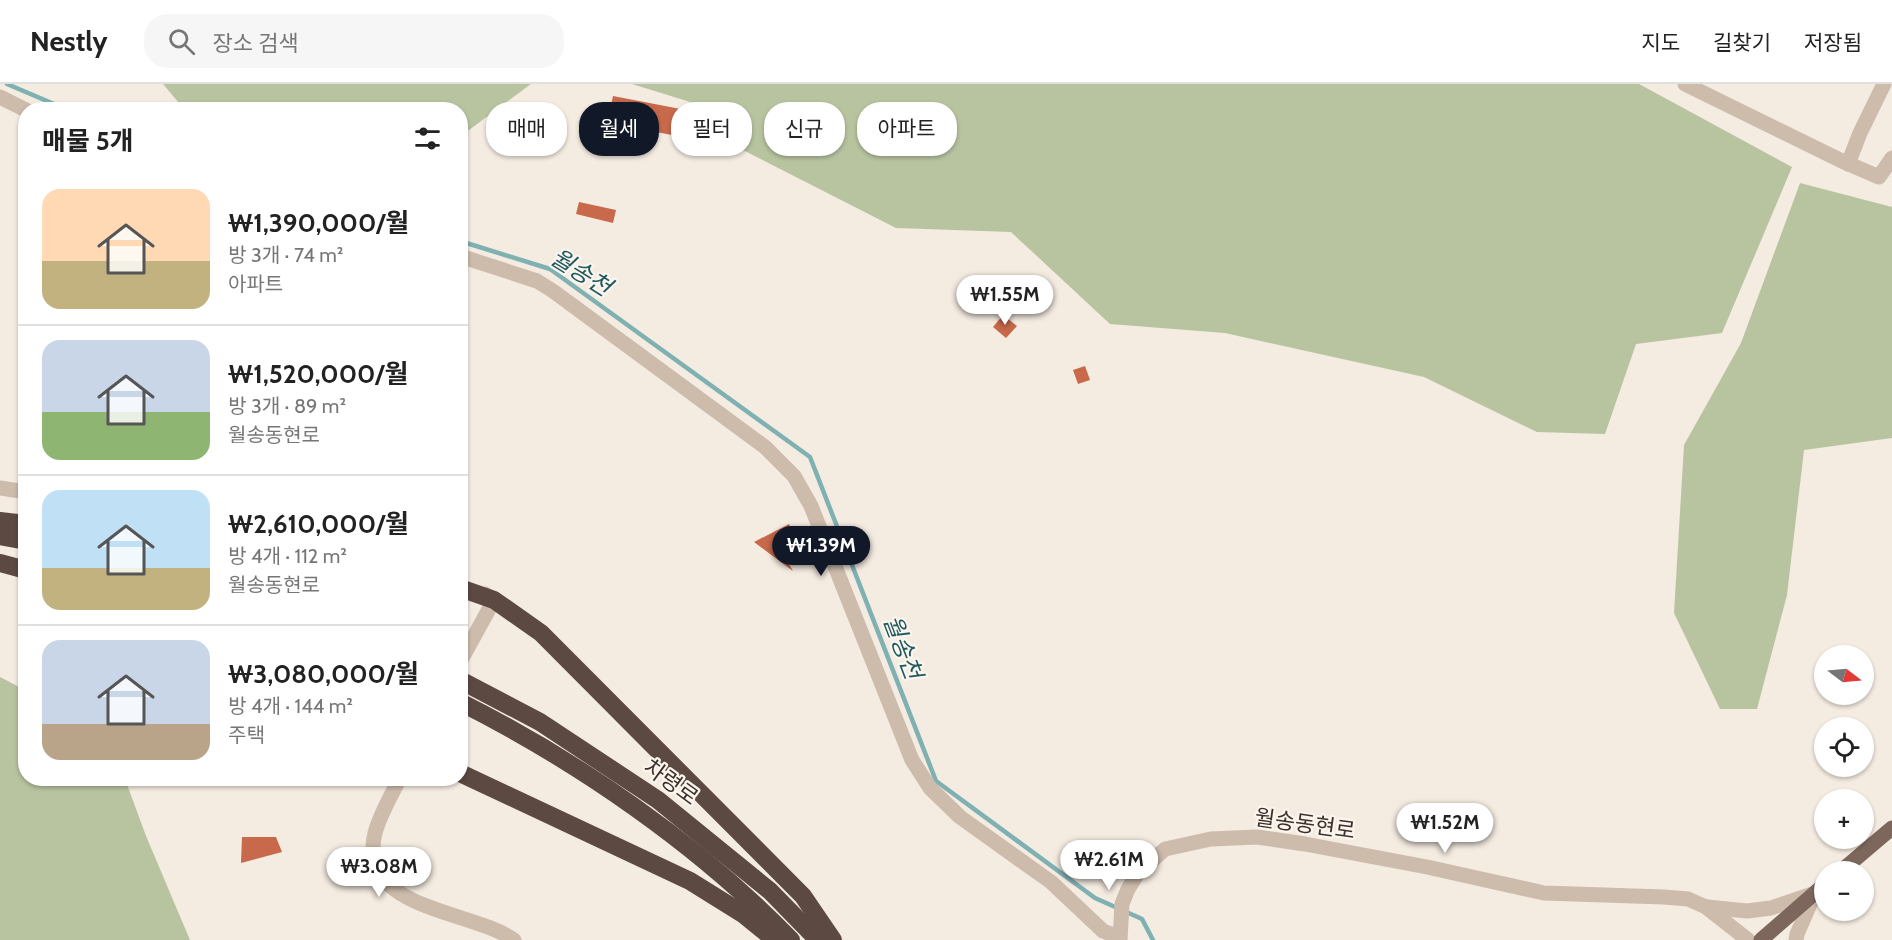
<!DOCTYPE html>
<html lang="ko">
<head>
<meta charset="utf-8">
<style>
  :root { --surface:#fff; --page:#f6f6f6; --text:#222; --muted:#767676; --line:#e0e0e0; --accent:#111827 }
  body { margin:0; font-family:Cabin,"Noto Sans KR",sans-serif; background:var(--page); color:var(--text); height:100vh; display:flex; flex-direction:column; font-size:22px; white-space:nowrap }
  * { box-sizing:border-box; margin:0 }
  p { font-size:20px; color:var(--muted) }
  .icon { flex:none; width:33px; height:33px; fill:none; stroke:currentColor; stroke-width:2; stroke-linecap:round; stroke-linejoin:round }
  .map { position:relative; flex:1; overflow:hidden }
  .drawer { position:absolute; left:18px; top:18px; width:450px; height:684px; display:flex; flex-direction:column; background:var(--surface); border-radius:24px; box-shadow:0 2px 4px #0004 }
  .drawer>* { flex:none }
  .guide { position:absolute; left:486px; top:18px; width:570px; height:54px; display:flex; gap:12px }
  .needle { width:39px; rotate:106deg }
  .buttons { position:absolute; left:1814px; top:561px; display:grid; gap:12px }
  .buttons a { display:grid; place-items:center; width:60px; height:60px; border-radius:50%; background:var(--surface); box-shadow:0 2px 4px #0004; font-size:30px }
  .price { position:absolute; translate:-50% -51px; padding:0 14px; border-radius:21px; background:#fff; color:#222; font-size:20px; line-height:39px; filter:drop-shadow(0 2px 3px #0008) }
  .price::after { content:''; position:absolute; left:50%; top:36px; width:18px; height:14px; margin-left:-9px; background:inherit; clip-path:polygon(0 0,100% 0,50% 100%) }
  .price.current { background:var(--accent); color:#fff }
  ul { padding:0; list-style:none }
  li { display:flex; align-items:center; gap:18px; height:150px; padding:0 24px }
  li+li { border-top:2px solid var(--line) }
  li span { display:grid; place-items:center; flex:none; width:168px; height:120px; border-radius:18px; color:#555 }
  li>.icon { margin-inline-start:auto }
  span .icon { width:72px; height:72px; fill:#fffc; stroke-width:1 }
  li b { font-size:26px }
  h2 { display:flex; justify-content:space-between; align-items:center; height:72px; padding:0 24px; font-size:26px }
  .tag { padding:0 21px; border-radius:24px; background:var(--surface); box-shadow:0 2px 4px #0004; font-size:21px; line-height:54px }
  .tag.current { background:var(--accent); color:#fff }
  header { display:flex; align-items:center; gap:36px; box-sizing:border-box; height:84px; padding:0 30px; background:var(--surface); border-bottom:2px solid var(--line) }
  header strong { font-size:28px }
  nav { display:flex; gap:33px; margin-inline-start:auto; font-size:21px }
  .search { width:420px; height:54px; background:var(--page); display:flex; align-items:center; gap:15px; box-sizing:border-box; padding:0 21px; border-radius:24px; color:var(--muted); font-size:22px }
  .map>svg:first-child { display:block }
  .green { fill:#b8c4a0 }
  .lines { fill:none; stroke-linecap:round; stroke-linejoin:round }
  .stream { stroke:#7fb0b2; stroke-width:4.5 }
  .building { fill:#c8694b }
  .minor { stroke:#cdbbac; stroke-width:15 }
  .major { stroke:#7d675c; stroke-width:15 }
  .highway { stroke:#5c4a42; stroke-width:18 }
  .labels { text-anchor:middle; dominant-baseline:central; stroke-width:4.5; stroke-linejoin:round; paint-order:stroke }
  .street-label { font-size:22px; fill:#3b302b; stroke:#fbf5ee }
  .water-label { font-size:24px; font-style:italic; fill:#1f5a5e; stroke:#fbf5ee }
</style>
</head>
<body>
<header>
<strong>Nestly</strong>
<div class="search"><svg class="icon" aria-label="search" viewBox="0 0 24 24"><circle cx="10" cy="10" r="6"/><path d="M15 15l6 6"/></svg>장소 검색</div>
<nav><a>지도</a><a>길찾기</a><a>저장됨</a></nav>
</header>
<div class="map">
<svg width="1892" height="856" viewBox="0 0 1892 856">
  <rect width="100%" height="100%" fill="#f4ebe1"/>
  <g class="green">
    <path d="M163,0H531L461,52L460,26L184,25Z"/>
    <path d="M632,0H1639L1792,83L1722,249L1636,260L1605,350L1537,348L1424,293L1225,249L1110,240L1011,148L896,144L741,65L729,30Z"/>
    <path d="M1800,99L1892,123V354L1804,366L1787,511L1757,625H1720L1674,529L1684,361L1741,259Z"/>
    <path d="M0,593L25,606L26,694L125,695L146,752L190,856H0Z"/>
  </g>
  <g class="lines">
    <g class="stream">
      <path d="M7,0L68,26"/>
      <path d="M460,157L550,185L810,373L936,697L1095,814L1142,835L1153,856"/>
    </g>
  </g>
  <g class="building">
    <path d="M613,12L691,27L688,39H685L682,53L605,38L607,25L610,26Z"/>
    <path d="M579,118L616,126L613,139L576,130Z"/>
    <path d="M1003,231L1017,242L1006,254L993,243Z"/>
    <path d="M1085,282L1090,296L1078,300L1073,286Z"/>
    <path d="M789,440L796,454L779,463L793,487L754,458Z"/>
    <path d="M242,753H276L282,768L241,779Z"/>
  </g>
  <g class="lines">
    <g class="minor">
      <path d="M1685,0L1842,77L1879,93L1892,74"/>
      <path d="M0,13L26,26"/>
      <path d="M1848,80L1860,49L1884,0"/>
      <path d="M460,172L537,197L553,207L765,363L794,392L811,422L912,676L930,704L960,733L1051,798L1103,847L1119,853"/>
      <path d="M0,404L26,408"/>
      <path d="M460,578L494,516L485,510"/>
      <path d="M400,694C391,712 380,730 375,749C356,826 472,826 514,856"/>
      <path d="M1707,823L1747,827L1771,824L1815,809"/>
      <path d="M1120,856L1122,820L1128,805L1138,789L1165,765L1211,755L1257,753L1305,760L1427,783L1544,809L1664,813L1688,815L1706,823L1748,856"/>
      <path d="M1796,856L1797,850L1815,809"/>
    </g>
    <g class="major">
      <path d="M1840,788L1892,744"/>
      <path d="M1761,856L1824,801"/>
    </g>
    <g class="highway">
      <path d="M0,437L26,440"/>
      <path d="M0,452L26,457"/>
      <path d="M0,479L26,486"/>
      <path d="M460,504L494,516L541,549L803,812L833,856"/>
      <path d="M460,596L540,638L658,716L770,807L818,856"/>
      <path d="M460,618C579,678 699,761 791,856"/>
      <path d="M460,689L690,797L743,830L775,856"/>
    </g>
  </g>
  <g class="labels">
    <g class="street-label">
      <text transform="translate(671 698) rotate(36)">차령로</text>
      <text transform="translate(1305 740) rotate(8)">월송동현로</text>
    </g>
    <g class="water-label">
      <text transform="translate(581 188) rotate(32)">월송천</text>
      <text transform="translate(903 563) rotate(69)">월송천</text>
    </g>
  </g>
</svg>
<div class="buttons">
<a><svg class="needle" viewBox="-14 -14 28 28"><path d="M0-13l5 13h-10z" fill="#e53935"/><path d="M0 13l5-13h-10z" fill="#767676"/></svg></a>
<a><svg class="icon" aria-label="locate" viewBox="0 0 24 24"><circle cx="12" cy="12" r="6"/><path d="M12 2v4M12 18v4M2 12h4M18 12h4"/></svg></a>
<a>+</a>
<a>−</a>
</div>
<b class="price" style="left:1005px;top:242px">₩1.55M</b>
<b class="price current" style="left:821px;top:493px">₩1.39M</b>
<b class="price" style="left:1445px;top:770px">₩1.52M</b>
<b class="price" style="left:1109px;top:807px">₩2.61M</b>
<b class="price" style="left:379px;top:814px">₩3.08M</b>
<div class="guide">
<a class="tag">매매</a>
<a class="tag current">월세</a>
<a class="tag">필터</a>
<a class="tag">신규</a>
<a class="tag">아파트</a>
</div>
<section class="drawer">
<h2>매물 5개<svg class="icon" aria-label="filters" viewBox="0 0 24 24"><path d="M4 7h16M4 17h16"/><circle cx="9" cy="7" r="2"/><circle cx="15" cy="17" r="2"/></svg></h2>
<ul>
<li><span style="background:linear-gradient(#ffd9b3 60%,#c2b280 0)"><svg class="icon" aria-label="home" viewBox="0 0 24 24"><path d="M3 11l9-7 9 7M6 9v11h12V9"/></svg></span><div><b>₩1,390,000/월</b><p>방 3개 · 74 m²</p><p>아파트</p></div></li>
<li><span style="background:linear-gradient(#c9d6e8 60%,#8fb573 0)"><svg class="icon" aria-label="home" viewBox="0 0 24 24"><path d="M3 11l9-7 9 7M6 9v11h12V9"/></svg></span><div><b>₩1,520,000/월</b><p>방 3개 · 89 m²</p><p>월송동현로</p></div></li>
<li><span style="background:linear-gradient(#bfe0f5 65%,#c2b280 0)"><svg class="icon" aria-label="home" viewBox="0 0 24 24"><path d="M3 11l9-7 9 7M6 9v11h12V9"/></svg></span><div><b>₩2,610,000/월</b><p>방 4개 · 112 m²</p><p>월송동현로</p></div></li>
<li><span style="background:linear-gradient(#c9d6e8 70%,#b9a48a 0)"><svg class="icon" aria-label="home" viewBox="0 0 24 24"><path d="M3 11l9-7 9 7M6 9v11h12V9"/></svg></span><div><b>₩3,080,000/월</b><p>방 4개 · 144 m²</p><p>주택</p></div></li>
</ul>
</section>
</div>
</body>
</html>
